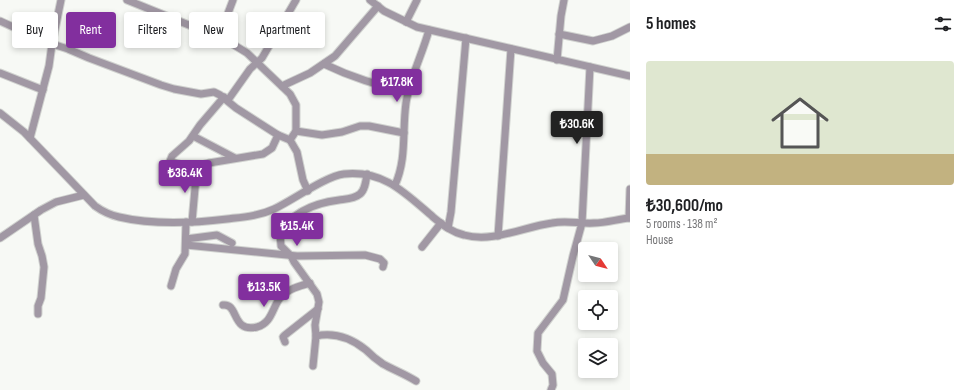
<!DOCTYPE html>
<html lang="en">
<head>
<meta charset="utf-8">
<style>
  :root { --surface:#fff; --page:#f6f6f6; --text:#202124; --muted:#757577; --line:#e0e0e0; --accent:#822f9e }
  body { margin:0; font-family:"Sofia Sans Condensed",sans-serif; background:var(--page); color:var(--text); height:100vh; display:flex; flex-direction:column; font-size:15px; white-space:nowrap }
  * { box-sizing:border-box; margin:0 }
  p { font-size:13px; color:var(--muted) }
  .icon { flex:none; width:22px; height:22px; fill:none; stroke:currentColor; stroke-width:2; stroke-linecap:round; stroke-linejoin:round }
  .map { position:relative; flex:1; overflow:hidden }
  .drawer { display:flex; flex-direction:column; background:var(--surface); width:340px }
  .drawer>* { flex:none }
  .top-card { position:absolute; left:12px; top:12px; width:380px; height:36px; display:flex; gap:8px }
  .needle { width:26px; rotate:125deg }
  .controls { position:absolute; left:578px; top:242px; display:grid; gap:8px }
  .controls a { display:grid; place-items:center; width:40px; height:40px; border-radius:4px; background:var(--surface); box-shadow:0 2px 6px #0003; font-size:20px }
  .price { position:absolute; translate:-50% -34px; padding:0 9px; border-radius:4px; background:var(--accent); color:#fff; font-size:13px; line-height:26px; filter:drop-shadow(0 1px 2px #0008) }
  .price::after { content:''; position:absolute; left:50%; top:24px; width:12px; height:9px; margin-left:-6px; background:inherit; clip-path:polygon(0 0,100% 0,50% 100%) }
  .price.active { background:#222; color:#fff }
  ul { padding:0; list-style:none }
  li { display:grid; align-content:center; gap:8px; height:212px; padding:0 16px }
  li+li { border-top:1px solid var(--line) }
  li span { display:grid; place-items:center; height:124px; border-radius:4px; color:#555 }
  li>.icon { margin-inline-start:auto }
  span .icon { width:72px; height:72px; fill:#fffc; stroke-width:1 }
  li b { font-size:17px }
  h2 { display:flex; justify-content:space-between; align-items:center; height:48px; padding:0 16px; font-size:17px }
  .pill { padding:0 14px; border-radius:4px; background:var(--surface); box-shadow:0 2px 6px #0003; font-size:14px; line-height:36px }
  .pill.active { background:var(--accent); color:#fff }
  main { display:flex; flex:1; min-height:0 }
  .map>svg:first-child { display:block }
  .lines { fill:none; stroke-linecap:round; stroke-linejoin:round }
  .minor-casing { stroke:#d0d2cf; stroke-width:9 }
  .minor { stroke:#a198a4; stroke-width:7 }
</style>
</head>
<body>
<main>
<div class="map">
<svg width="630" height="390" viewBox="0 0 630 390">
  <rect width="100%" height="100%" fill="#f7f9f5"/>
  <g class="lines">
    <g class="minor-casing">
      <g id="minor">
        <path d="M127,0L226,40L247,53L290,94L296,105V131L290,140"/>
        <path d="M370,0L384,11L417,27L630,76"/>
        <path d="M0,21L46,42L68,49L89,58L161,85L174,89L201,94L214,92L220,95L236,108L278,135L290,140L297,152L303,180L308,191"/>
        <path d="M406,22L417,0"/>
        <path d="M559,34L593,41L612,36L630,27"/>
        <path d="M219,37L233,0"/>
        <path d="M557,60L561,16L564,0"/>
        <path d="M324,64C353,78 377,85 409,92"/>
        <path d="M0,73L43,90"/>
        <path d="M282,86L310,73L335,56L378,6"/>
        <path d="M224,97L200,125L189,141L172,156L170,161L171,162L187,166H197L209,163L263,154L272,148L278,135"/>
        <path d="M228,100L250,69L262,58L296,0"/>
        <path d="M0,113L24,132L95,206C102,211 110,215 119,217C153,225 194,223 227,219C244,217 259,216 274,209C293,200 326,176 344,174C384,170 405,193 433,217C443,225 451,232 464,235C493,243 523,227 552,223C567,220 580,224 594,223C606,223 618,219 630,218"/>
        <path d="M296,131L322,135L342,132L360,126H369L404,133"/>
        <path d="M193,136L235,158"/>
        <path d="M30,138L49,66L52,44L61,0"/>
        <path d="M395,185C407,159 402,131 406,103C410,78 422,55 429,30"/>
        <path d="M34,215L38,244L42,256L44,267L41,298L38,306V314"/>
        <path d="M629,218L630,189"/>
        <path d="M192,222L197,166"/>
        <path d="M448,228L451,212L466,38"/>
        <path d="M498,236L511,49"/>
        <path d="M0,238L41,210L56,202L84,195"/>
        <path d="M186,239L217,235L232,243"/>
        <path d="M186,245L297,256L365,255L380,259L384,263L383,267"/>
        <path d="M422,247L441,223"/>
        <path d="M171,286L176,269L185,254L186,222"/>
        <path d="M223,305C239,303 231,333 257,327C272,323 272,308 280,298C288,289 299,286 310,283"/>
        <path d="M316,336C335,332 351,338 366,350C371,355 377,360 383,364C394,370 405,374 416,381"/>
        <path d="M285,342L283,337L285,335L318,309"/>
        <path d="M313,366L316,336L315,325L319,302L317,294L294,262L291,256L281,246L280,234C292,211 315,203 339,200C346,199 354,199 360,194C365,190 366,181 367,174"/>
        <path d="M551,390L553,385L552,374L543,363L537,351L538,333L563,300L573,256L582,223L590,67"/>
      </g>
    </g>
    <use href="#minor" class="minor"/>
  </g>
</svg>
<div class="controls">
<a><svg class="needle" viewBox="-14 -14 28 28"><path d="M0-13l5 13h-10z" fill="#e53935"/><path d="M0 13l5-13h-10z" fill="#757577"/></svg></a>
<a><svg class="icon" aria-label="locate" viewBox="0 0 24 24"><circle cx="12" cy="12" r="6"/><path d="M12 2v4M12 18v4M2 12h4M18 12h4"/></svg></a>
<a><svg class="icon" aria-label="layers" viewBox="0 0 24 24"><path d="M12 4l9 5-9 5-9-5zM3 14l9 5 9-5"/></svg></a>
</div>
<b class="price" style="left:397px;top:103px">₺17.8K</b>
<b class="price active" style="left:577px;top:145px">₺30.6K</b>
<b class="price" style="left:185px;top:194px">₺36.4K</b>
<b class="price" style="left:297px;top:247px">₺15.4K</b>
<b class="price" style="left:264px;top:308px">₺13.5K</b>
<div class="top-card">
<a class="pill">Buy</a>
<a class="pill active">Rent</a>
<a class="pill">Filters</a>
<a class="pill">New</a>
<a class="pill">Apartment</a>
</div>
</div>
<section class="drawer">
<h2>5 homes<svg class="icon" aria-label="filters" viewBox="0 0 24 24"><path d="M4 7h16M4 17h16"/><circle cx="9" cy="7" r="2"/><circle cx="15" cy="17" r="2"/></svg></h2>
<ul>
<li><span style="background:linear-gradient(#dfe7d0 75%,#c2b280 0)"><svg class="icon" aria-label="home" viewBox="0 0 24 24"><path d="M3 11l9-7 9 7M6 9v11h12V9"/></svg></span><div><b>₺30,600/mo</b><p>5 rooms · 138 m²</p><p>House</p></div></li>
</ul>
</section>
</main>
</body>
</html>
